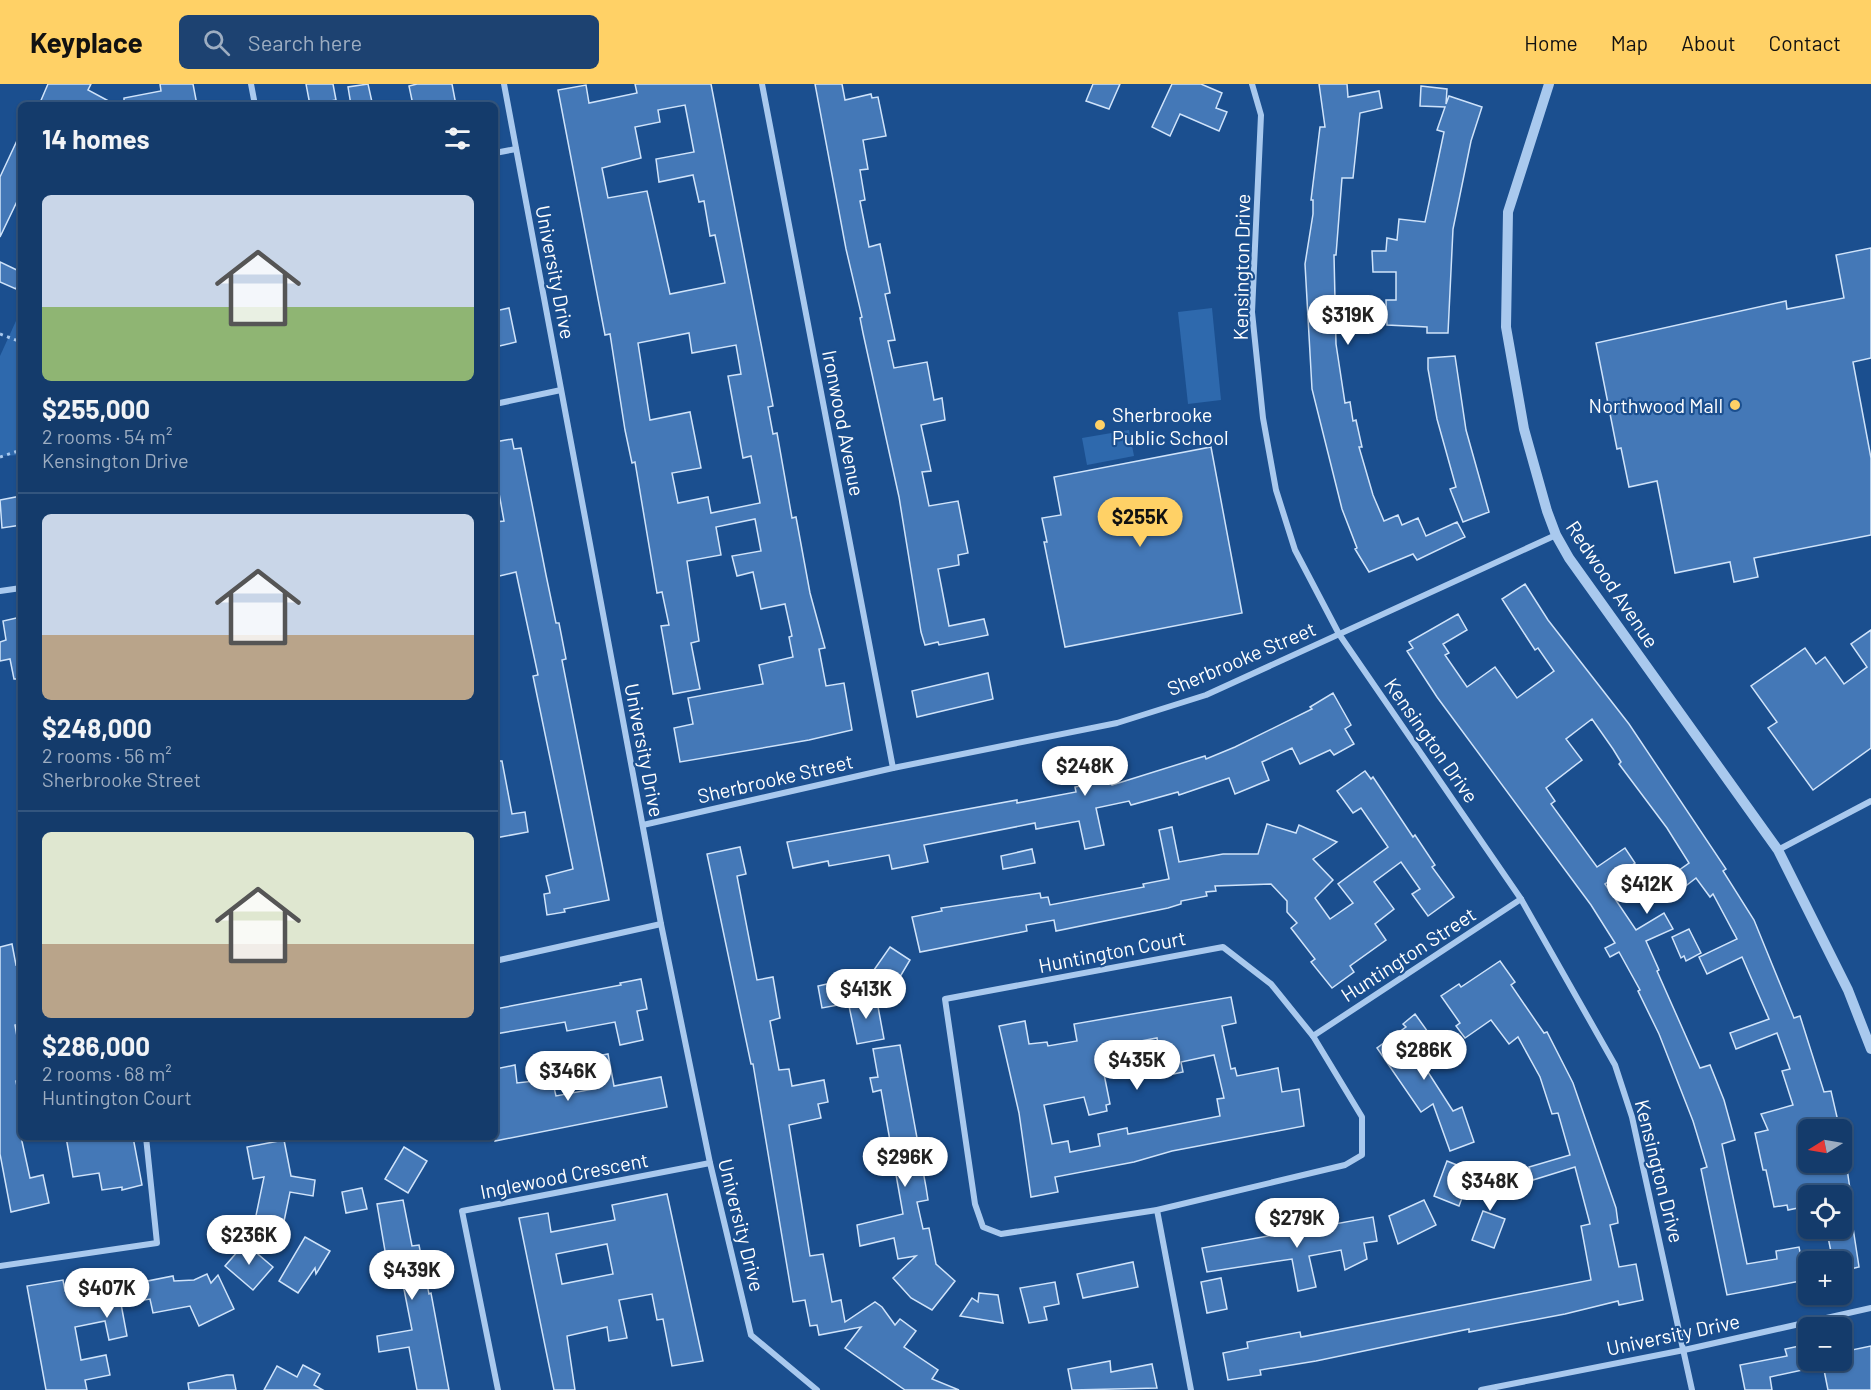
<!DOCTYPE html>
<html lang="en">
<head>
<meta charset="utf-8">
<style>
  :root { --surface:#143b6b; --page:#1d4271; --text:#f1f3f6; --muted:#9dadc1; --line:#33557e; --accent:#ffd166 }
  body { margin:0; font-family:Barlow,sans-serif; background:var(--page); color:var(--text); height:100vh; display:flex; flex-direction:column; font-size:22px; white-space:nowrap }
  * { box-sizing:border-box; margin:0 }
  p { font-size:20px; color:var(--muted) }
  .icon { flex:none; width:33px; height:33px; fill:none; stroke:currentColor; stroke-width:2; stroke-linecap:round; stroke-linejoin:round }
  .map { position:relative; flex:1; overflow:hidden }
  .side { position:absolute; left:18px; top:18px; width:480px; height:1038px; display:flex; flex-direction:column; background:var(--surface); border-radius:9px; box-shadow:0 2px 4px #0004,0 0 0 2px var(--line) }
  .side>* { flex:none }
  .needle { width:39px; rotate:259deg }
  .buttons { position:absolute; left:1798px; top:1035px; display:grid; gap:12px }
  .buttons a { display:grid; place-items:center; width:54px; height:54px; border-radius:9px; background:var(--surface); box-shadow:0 2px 4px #0004,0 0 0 2px var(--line); font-size:30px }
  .price { position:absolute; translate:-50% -51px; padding:0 14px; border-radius:21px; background:#fff; color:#222; font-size:20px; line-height:39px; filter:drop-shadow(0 2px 3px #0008) }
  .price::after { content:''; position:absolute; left:50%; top:36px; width:18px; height:14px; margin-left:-9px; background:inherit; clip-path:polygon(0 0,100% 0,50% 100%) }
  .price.on { background:var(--accent); color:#111 }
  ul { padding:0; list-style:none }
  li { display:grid; align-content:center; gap:12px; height:318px; padding:0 24px }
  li+li { border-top:2px solid var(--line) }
  li span { display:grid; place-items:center; height:186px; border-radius:9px; color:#555 }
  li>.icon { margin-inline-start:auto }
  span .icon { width:108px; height:108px; fill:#fffc; stroke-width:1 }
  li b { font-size:26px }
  h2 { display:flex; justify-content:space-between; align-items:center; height:72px; padding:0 24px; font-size:26px }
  header { display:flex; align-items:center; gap:36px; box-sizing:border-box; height:84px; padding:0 30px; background:var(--accent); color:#111 }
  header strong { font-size:28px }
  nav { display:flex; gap:33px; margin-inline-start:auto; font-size:21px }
  .search { width:420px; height:54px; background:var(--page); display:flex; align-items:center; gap:15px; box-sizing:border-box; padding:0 21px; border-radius:9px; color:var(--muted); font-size:22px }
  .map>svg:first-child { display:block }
  .green { fill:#2e69ad }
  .building { fill:#4478b7; stroke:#cfe3fa; stroke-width:1.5; fill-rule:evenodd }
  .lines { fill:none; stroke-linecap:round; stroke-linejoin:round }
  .path { stroke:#a9c9ee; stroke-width:3; stroke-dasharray:3 4.5; stroke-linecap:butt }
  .minor { stroke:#a9c9ee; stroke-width:6 }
  .tertiary { stroke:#a9c9ee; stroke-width:10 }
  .poi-dot { fill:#ffd166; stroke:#1b4f8f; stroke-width:2 }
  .labels { text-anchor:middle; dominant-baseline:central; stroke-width:4.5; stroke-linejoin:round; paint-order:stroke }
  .street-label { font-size:20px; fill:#fff; stroke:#1b4f8f }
  .poi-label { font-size:20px; fill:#fff; stroke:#1b4f8f; text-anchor:end }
</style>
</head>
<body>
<header>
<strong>Keyplace</strong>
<div class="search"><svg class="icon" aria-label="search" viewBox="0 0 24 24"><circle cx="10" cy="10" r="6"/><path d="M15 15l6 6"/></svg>Search here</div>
<nav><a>Home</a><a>Map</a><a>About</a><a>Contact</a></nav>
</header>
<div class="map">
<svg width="1871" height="1306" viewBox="0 0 1871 1306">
  <rect width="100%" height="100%" fill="#1b4f8f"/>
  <g class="green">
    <path d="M1212,224L1221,316L1188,320L1178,228Z"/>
    <path d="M21,226V371L0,372V272Z"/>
    <path d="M1129,346L1134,372L1087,381L1082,354Z"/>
  </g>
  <g class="building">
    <path d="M48,0H91L88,6L116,21H39Z"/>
    <path d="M160,0H193L197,21H124V14L161,7Z"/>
    <path d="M306,0H333L336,16L310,21Z"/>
    <path d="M368,0L372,18L351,21L348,3Z"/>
    <path d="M417,0H452L456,21H413L409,2Z"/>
    <path d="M635,0H711L773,322L768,323L773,350L777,349L792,434L796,433L810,509L825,564L819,565L826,602L844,599L852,646L809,656L680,678L674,644L693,640L688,614L763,600L759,581L793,573L789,553L792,552L785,520L761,525L753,488L737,492L732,472L761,467L755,435L716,443L721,471L687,477L699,557L691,559L700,605L673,610L661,542L669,541L662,508L657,509L635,378L632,379L625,346L610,250L605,251L558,6L586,1L589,19L637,9ZM685,21L694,68L656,75L659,98L693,91L699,118L704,117L710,152L715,151L725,199L670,210L647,107L608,114L602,84L641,74L635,43L660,38L658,26ZM689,249L692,269L736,261L741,290L728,292L743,374L751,372L760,419L711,429L708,413L678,419L672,389L701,384L690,328L650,336L638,259Z"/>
    <path d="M815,0H842L845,16L871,10L872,14L878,13L886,52L863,56L868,85L860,86L865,116L860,117L869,163L880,160L890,209L885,210L895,256L888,257L894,284L927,278L934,316L942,314L945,336L921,341L931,387L922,388L929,422L958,417L968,469L958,471L959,481L938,485L949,542L984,535L988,551L939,561L938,558L925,561L921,548L899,413L863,249L860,234L862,233L846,165Z"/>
    <path d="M1093,0H1120L1109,25L1086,17Z"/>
    <path d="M1172,0H1201L1222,9L1216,24L1227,28L1219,47L1180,30L1170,52L1152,43Z"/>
    <path d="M1319,0H1347L1348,13L1379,7L1382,24L1360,29L1353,94H1342L1336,171H1334L1336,260L1345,319L1350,318L1353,337L1356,336L1362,363H1359L1373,411L1384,437L1398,431L1402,441L1418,434L1426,452L1457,438L1465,453L1417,476L1413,470L1369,488L1355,465L1357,464L1342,425L1312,305L1305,180L1313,130V116H1311L1320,43H1325Z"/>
    <path d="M1421,2L1447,5L1446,20L1449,12L1482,23L1471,57L1453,145L1448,249H1427V243L1387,241L1386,216H1396V188H1373L1372,167H1386L1387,154L1397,156L1399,135L1425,138L1444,48L1437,46L1445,23L1420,22Z"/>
    <path d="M21,48V109L0,153V93Z"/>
    <path d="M1871,164V274L1853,278L1871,374V451L1754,474L1758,493L1734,498L1730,478L1675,489L1657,397L1629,403L1621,364L1617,365L1596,259L1786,217L1787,225L1844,214L1836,171Z"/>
    <path d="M0,178L21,188L16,205L0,198Z"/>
    <path d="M509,224L516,258L495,263V227Z"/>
    <path d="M1455,272L1466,346L1489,428L1463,438L1450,405L1456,403L1437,335L1428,285V274Z"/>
    <path d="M512,355L514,365L521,364L546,491L556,539H559L566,575L562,576L609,816L564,825L565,828L547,831L544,810L550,809L546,792L573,785L533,592L538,591L516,488L495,493V438L504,437L495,387V358Z"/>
    <path d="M1211,363L1242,529L1065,563L1044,458H1047L1042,434L1061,431L1054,393Z"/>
    <path d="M21,412V441L2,444L0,416Z"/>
    <path d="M1525,500L1548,536L1629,640L1726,785L1723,787L1754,836L1794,934L1800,932L1824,1008L1831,1007L1840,1046H1804L1809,1078H1846L1851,1112H1806L1808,1122L1788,1126L1787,1121L1774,1123L1766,1086H1763L1755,1049L1768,1046L1761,1030L1793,1021L1782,987L1790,985L1777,949L1736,965L1730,949L1769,935L1742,873L1707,890L1699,873L1737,855L1713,810L1710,813L1696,794L1669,815L1658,801L1689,779L1667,744L1619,680L1621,678L1613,665L1592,635L1566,655L1582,676L1546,704L1555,717L1551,720L1597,783L1625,764L1635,779L1605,800L1636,846L1664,829L1673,845L1646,857L1659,886L1657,887L1700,984L1710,981L1724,1016L1735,1056L1722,1060L1747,1180L1777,1175L1776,1167L1799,1163L1806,1196L1727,1211L1701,1085L1707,1083L1693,1037L1659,950L1638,907L1640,906L1619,868L1610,873L1605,864L1615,859L1591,821L1437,613L1407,567L1413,564L1409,558L1458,530L1467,546L1443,560L1449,569L1445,571L1467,603L1495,583L1517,614L1554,587L1538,564L1535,566L1502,515Z"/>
    <path d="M21,533V595H14L10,575L0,577V558L6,556L3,537Z"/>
    <path d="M1871,546V664L1813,706L1768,644L1777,638L1751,602L1805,564L1816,580L1825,573L1844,600L1867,583L1851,560Z"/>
    <path d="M988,589L993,615L917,633L912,607Z"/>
    <path d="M1333,609L1351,641L1345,645L1354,660L1334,671L1330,666L1300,680L1292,664L1262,678L1269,696L1235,710L1229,694L1179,711L1178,708L1131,721L1129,717L1096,724L1104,761L1085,765L1079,737L1036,745L1035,739L924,761L928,778L892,785L889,771L829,782L828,777L793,784L787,758L1017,716V719L1076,708L1075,703L1097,698L1111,697L1112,701L1205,672L1206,675L1235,663L1312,625L1310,623Z"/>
    <path d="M495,677H502L512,730L525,728L528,748L495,754Z"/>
    <path d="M1365,687L1371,695L1373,693L1413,753L1415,751L1435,781L1432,783L1454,813L1428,832L1412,810L1420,805L1401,778L1374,798L1394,825L1375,840L1386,856L1350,882L1354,888L1332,904L1311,878L1315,875L1291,844L1297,839L1287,828V817L1271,800L1215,802L1216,807L1206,808L1207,812L1181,817V820L1168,824L1056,847L1054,836L1026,841L1027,847L920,868L912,833L942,827L941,824L1040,809L1041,814L1048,813L1050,821L1144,803L1143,800L1169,795L1159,746L1172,743L1179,778L1223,770H1258L1267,740L1296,749L1299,741L1337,758L1313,775L1333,796L1315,814L1330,835L1353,819L1338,800L1388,763L1361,724L1353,729L1337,707Z"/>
    <path d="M740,763L746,790L737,792L757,896L773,893L780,934L770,937L779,986L789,985L792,1002L824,996L828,1018L818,1020L821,1034L789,1041L810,1172L823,1170L832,1218L841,1216L845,1238L875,1218L882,1223L895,1241L900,1235L916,1247L904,1263L938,1286L932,1295L959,1306H905L845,1264L861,1243L819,1251L817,1241L810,1242L805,1216L793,1218L753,980H751L707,770Z"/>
    <path d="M1032,765L1035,779L1003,785L1001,772Z"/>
    <path d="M1689,845L1701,869L1686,877L1684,872L1681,874L1672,853Z"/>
    <path d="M12,860L16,881L21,880V940L15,941L21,975V996L16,997L21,1024V1053L30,1094L43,1091L49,1119L11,1128L0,1070V863Z"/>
    <path d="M890,863L910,876L891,908L869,893Z"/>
    <path d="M1500,877L1515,898L1511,901L1544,949L1547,948L1573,999L1616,1124L1618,1139L1610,1141L1619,1183L1636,1180L1643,1216L1619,1221L1618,1217L1565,1230L1469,1248V1245L1316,1277L1260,1286L1261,1291L1228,1296L1223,1269L1248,1264L1247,1258L1300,1248L1301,1253L1591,1196L1581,1142L1590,1140L1575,1083L1533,1096L1529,1083L1570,1071L1558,1029L1552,1030L1540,993L1518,953L1509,960L1491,936L1465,954L1456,942L1460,939L1441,912L1459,900L1461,903Z"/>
    <path d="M641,895L647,925L637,927L643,956L620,961L615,938L567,947L565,938L495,950V925L621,901L620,899Z"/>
    <path d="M840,897L844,920L822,924L818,902Z"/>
    <path d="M876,912L884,955L857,960L849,922L853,916Z"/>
    <path d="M1231,913L1236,939L1222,942L1231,985L1235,984L1237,992L1278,984L1282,1008L1299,1005L1304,1042L1172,1067L1134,1078L1055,1093L1058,1108L1031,1113L1019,1029L999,942L1025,937L1029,960L1047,958L1048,962L1077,957L1074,940ZM1157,954L1164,992L1183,988L1181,978L1214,971L1224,1014L1217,1015L1220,1032L1128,1050L1127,1044L1098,1050L1100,1062L1070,1068L1068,1057L1052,1060L1044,1021L1084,1013L1089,1031L1107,1027L1106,1021L1110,1020L1099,965Z"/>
    <path d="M1415,930L1433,955L1415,968L1453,1027L1462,1023L1474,1058L1450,1067L1433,1020L1421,1028L1377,964L1406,943L1403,940Z"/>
    <path d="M900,961L926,1103L928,1116L917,1118L923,1145L929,1144L936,1180L955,1197L932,1226L911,1214L893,1194L916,1172L898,1175L894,1154L860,1162L857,1141L903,1130L881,1006L873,1008L870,994L878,993L873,965Z"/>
    <path d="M608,970L614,1002L661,993L667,1023L495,1057V985L515,981L517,999L552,995L556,1012L599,1004L593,973Z"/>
    <path d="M66,1053H133L142,1101L122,1106V1103L102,1106L99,1089L73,1093Z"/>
    <path d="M284,1056L291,1092L315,1096L313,1112L290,1108L281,1152L253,1146L264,1093L253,1095L247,1063Z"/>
    <path d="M404,1063L427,1077L408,1109L385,1095Z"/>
    <path d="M1447,1077L1472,1087L1459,1122L1434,1112Z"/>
    <path d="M362,1104L367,1125L346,1129L342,1108Z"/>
    <path d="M667,1110L703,1277L672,1282L663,1235L657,1236L652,1210L619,1216L627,1254L609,1257L607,1243L567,1252L575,1306H554L519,1134L548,1129L551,1148L615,1136L612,1121ZM607,1160L613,1190L562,1200L556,1170Z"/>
    <path d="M403,1116L412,1162L419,1161L429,1210L431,1209L449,1306H417L409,1263L379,1268L377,1252L412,1246L403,1200L391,1202L377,1120Z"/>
    <path d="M1424,1116L1436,1141L1398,1160L1389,1132Z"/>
    <path d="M1483,1127L1505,1135L1494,1164L1472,1156Z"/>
    <path d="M1373,1133L1377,1157L1364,1159L1367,1175L1345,1186L1341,1166L1309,1172L1316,1203L1298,1207L1292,1175L1207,1188L1202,1164Z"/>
    <path d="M1830,1144H1853L1859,1183L1842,1187V1178H1833L1828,1153H1831Z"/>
    <path d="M305,1153L330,1167L316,1190L315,1184L298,1209L279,1197Z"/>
    <path d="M245,1159L273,1183L253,1206L225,1182Z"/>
    <path d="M1133,1178L1138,1203L1083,1214L1077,1190Z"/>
    <path d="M207,1190L211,1199L218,1191L234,1225L199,1242L190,1222L153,1229L150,1215L121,1220L127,1252L109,1256L105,1237L75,1243L81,1276L106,1271L110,1291L85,1296L87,1306H46L27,1202L63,1196L65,1207L131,1195L132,1200L173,1192L174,1197L194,1196Z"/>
    <path d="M1221,1194L1227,1225L1207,1229L1201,1198Z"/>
    <path d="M1055,1198L1059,1220L1044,1223L1047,1236L1029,1239L1020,1204Z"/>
    <path d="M979,1209L998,1211L1003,1239L960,1232L972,1214L978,1218Z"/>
    <path d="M1804,1261L1808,1262L1812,1284L1770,1293L1772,1306H1745L1740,1281L1787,1272L1785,1265Z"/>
    <path d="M1871,1262V1306H1828L1822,1276H1842V1268Z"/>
    <path d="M1110,1277L1111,1288L1152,1280L1157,1304L1072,1306L1068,1285Z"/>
    <path d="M303,1281L320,1290L314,1301L323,1306H264L277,1282L297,1293Z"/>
    <path d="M227,1291H233L236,1306H189L188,1299Z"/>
  </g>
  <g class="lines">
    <g class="path">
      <path d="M0,250L21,258"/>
      <path d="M0,373L21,366"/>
    </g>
    <g class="minor">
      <path d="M251,0L255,21"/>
      <path d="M504,0L661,840L710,1079L751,1251L817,1306"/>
      <path d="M762,0L893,684"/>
      <path d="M1252,0L1261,31L1252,228L1263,334L1276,406L1295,466L1339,550L1521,815L1615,981L1632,1033L1692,1306"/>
      <path d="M495,69L516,65"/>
      <path d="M495,320L561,306"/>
      <path d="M0,507L21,504"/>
      <path d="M643,741L893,684L1117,639L1206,611L1556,451"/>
      <path d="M1778,766L1871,717"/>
      <path d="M1223,863L1271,900L1313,952L1362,1033V1071L1345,1081L1157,1126L1001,1150L983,1143L975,1120L945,915Z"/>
      <path d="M495,877L661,840"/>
      <path d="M1313,952L1521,815"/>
      <path d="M1157,1126L1191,1306"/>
      <path d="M0,1182L157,1159L146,1053"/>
      <path d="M498,1306L462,1127L710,1079"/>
      <path d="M1481,1306L1684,1266L1871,1224"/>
    </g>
    <path class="tertiary" d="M1549,0L1508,128L1506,243L1524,345L1547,427L1556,451L1569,474L1778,766L1848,906L1871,965"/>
  </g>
  <g class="poi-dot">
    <circle cx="1735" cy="321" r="6"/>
    <circle cx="1100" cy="341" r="6"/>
  </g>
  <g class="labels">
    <g class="street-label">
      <text transform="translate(1241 183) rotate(-89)">Kensington Drive</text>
      <text transform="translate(556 188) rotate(79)">University Drive</text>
      <text transform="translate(844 339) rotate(79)">Ironwood Avenue</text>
      <text transform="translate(1613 500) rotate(56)">Redwood Avenue</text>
      <text transform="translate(1241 574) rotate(-23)">Sherbrooke Street</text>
      <text transform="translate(1432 656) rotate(55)">Kensington Drive</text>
      <text transform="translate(645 666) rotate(79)">University Drive</text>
      <text transform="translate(775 694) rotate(-13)">Sherbrooke Street</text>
      <text transform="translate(1112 867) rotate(-11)">Huntington Court</text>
      <text transform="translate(1408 870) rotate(-33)">Huntington Street</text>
      <text transform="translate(1660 1087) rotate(76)">Kensington Drive</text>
      <text transform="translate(564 1091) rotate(-11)">Inglewood Crescent</text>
      <text transform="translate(742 1141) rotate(76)">University Drive</text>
      <text transform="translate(1673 1250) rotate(-12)">University Drive</text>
    </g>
    <g class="poi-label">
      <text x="1723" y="321">Northwood Mall</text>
      <text x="1112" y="330" text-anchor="start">Sherbrooke<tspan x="1112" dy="23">Public School</tspan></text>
    </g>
  </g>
</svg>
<div class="buttons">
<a><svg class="needle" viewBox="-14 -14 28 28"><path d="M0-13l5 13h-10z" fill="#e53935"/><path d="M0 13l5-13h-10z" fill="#9dadc1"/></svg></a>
<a><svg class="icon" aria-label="locate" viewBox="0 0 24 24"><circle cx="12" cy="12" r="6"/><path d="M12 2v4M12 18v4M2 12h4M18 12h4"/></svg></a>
<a>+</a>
<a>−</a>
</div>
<b class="price" style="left:1348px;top:262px">$319K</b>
<b class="price on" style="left:1140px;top:464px">$255K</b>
<b class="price" style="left:1085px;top:713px">$248K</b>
<b class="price" style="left:1647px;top:831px">$412K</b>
<b class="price" style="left:866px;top:936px">$413K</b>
<b class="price" style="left:1424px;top:997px">$286K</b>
<b class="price" style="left:1137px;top:1007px">$435K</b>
<b class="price" style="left:568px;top:1018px">$346K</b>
<b class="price" style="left:905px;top:1104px">$296K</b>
<b class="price" style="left:1490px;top:1128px">$348K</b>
<b class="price" style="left:1297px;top:1165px">$279K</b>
<b class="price" style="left:249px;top:1182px">$236K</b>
<b class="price" style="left:412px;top:1217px">$439K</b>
<b class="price" style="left:107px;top:1235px">$407K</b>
<section class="side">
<h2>14 homes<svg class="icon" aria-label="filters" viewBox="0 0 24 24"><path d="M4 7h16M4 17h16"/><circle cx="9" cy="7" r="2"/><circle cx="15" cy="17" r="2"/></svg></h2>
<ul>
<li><span style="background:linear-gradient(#c9d6e8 60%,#8fb573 0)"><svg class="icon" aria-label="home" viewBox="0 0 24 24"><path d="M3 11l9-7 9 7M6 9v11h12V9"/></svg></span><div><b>$255,000</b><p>2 rooms · 54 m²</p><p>Kensington Drive</p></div></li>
<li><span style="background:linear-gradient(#c9d6e8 65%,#b9a48a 0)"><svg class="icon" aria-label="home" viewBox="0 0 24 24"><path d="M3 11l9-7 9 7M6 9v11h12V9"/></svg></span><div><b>$248,000</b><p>2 rooms · 56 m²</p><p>Sherbrooke Street</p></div></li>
<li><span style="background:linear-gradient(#dfe7d0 60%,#b9a48a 0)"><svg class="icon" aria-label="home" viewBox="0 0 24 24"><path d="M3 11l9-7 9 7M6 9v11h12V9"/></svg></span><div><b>$286,000</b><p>2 rooms · 68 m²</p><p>Huntington Court</p></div></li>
</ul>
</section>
</div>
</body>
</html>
